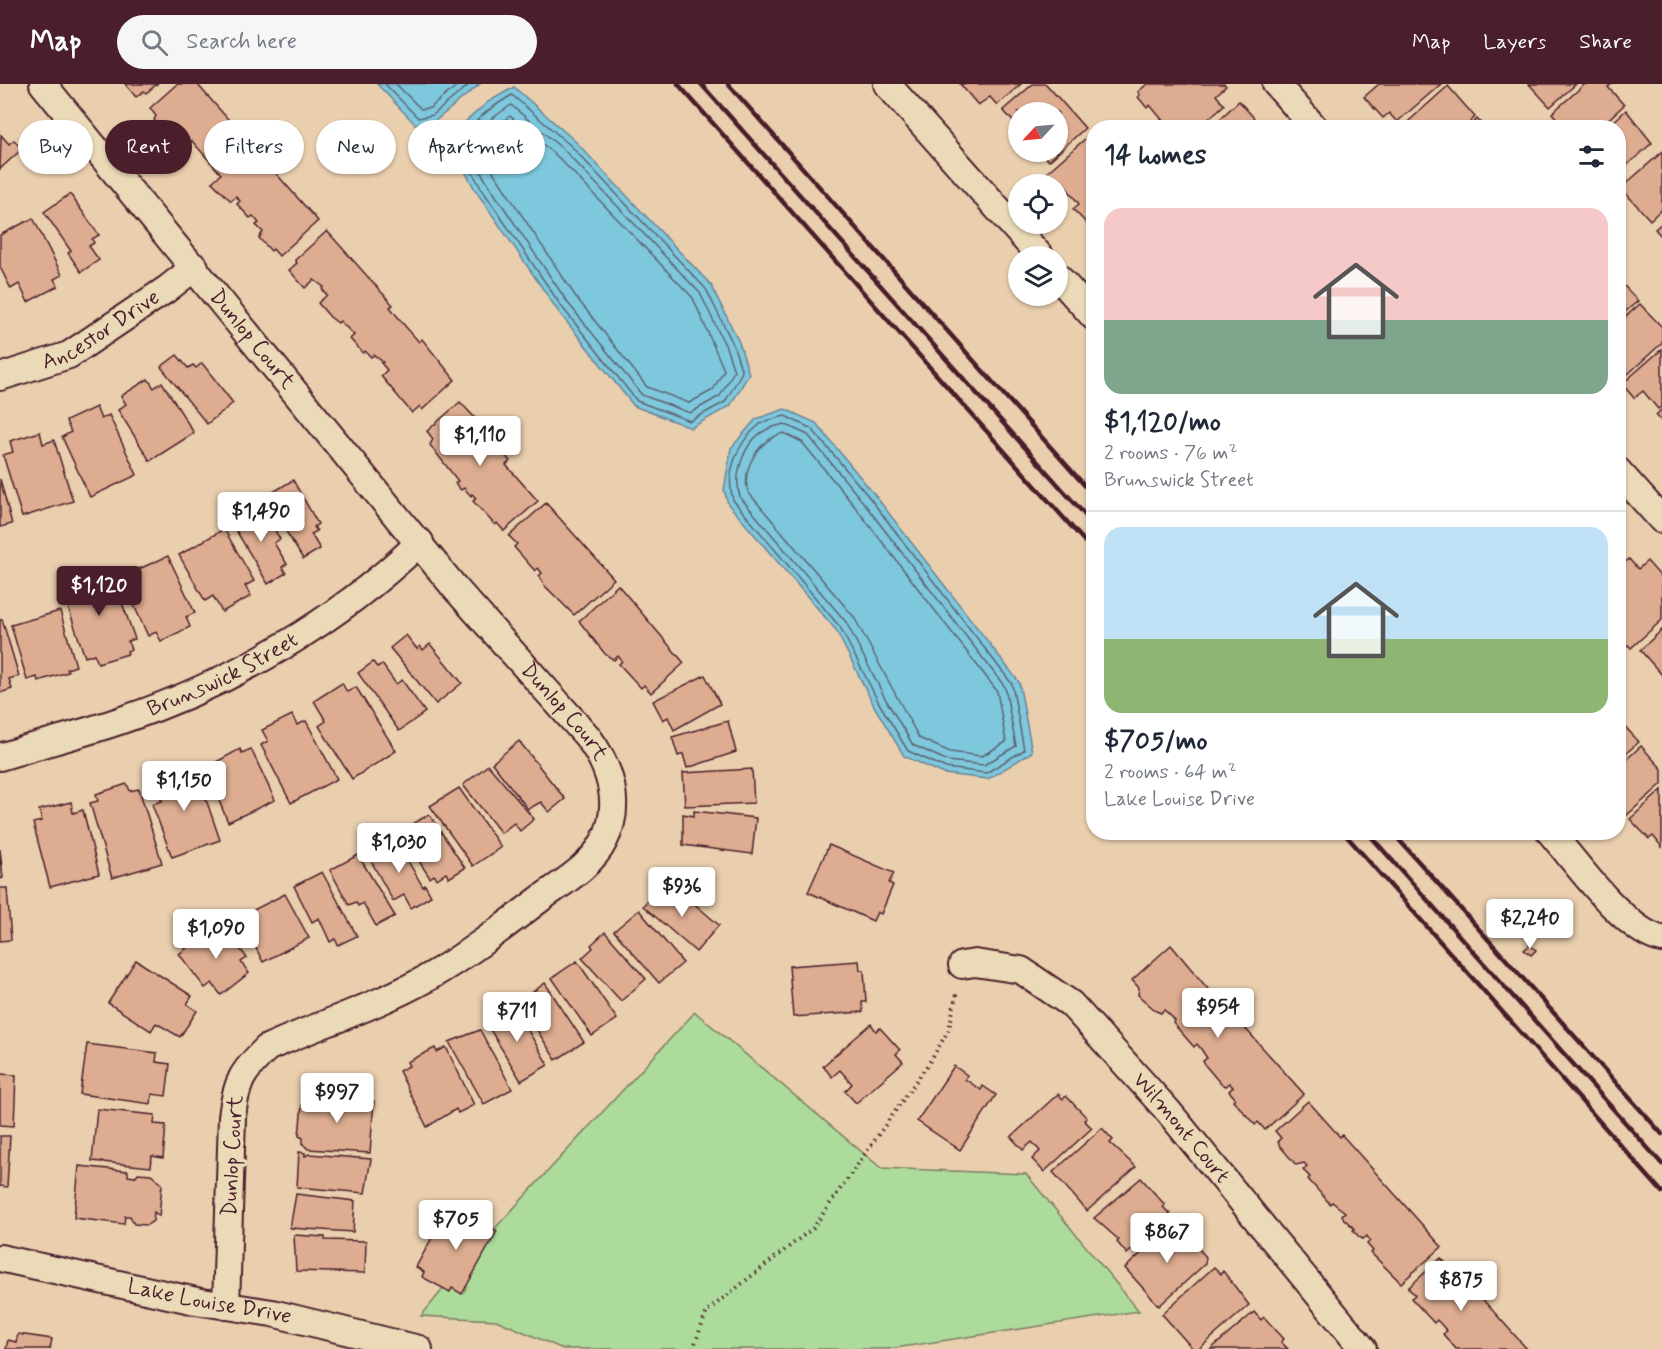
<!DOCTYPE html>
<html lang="en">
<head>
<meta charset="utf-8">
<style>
  :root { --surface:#fff; --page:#f6f6f7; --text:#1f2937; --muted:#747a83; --line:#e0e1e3; --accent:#4a1f2b }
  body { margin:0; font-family:Mynerve,sans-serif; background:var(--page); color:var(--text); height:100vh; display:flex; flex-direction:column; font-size:22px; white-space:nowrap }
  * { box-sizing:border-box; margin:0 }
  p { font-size:20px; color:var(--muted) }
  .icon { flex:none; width:33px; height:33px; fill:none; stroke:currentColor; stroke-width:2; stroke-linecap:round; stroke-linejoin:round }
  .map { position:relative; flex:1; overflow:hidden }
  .panel { position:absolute; left:1086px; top:36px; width:540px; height:720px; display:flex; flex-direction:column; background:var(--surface); border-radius:24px; box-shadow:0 2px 4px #0004 }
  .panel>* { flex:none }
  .hud { position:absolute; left:18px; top:36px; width:570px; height:54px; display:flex; gap:12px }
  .needle { width:39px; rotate:244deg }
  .fabs { position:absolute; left:1008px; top:18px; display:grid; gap:12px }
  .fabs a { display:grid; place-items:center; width:60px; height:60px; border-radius:50%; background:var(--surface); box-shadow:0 2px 4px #0004; font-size:30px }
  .price { position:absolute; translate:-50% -51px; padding:0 14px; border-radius:6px; background:#fff; color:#222; font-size:20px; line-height:39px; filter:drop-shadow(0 2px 3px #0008) }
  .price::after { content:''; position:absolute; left:50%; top:36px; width:18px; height:14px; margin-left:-9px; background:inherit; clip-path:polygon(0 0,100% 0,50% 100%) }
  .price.active { background:var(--accent); color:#fff }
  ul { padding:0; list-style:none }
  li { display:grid; align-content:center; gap:12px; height:318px; padding:0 18px }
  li+li { border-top:2px solid var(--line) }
  li span { display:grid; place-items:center; height:186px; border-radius:18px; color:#555 }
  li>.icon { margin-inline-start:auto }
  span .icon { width:108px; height:108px; fill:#fffc; stroke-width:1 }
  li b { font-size:26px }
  h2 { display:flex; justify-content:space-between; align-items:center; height:72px; padding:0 18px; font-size:26px }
  .pill { padding:0 21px; border-radius:27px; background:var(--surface); box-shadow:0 2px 4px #0004; font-size:21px; line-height:54px }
  .pill.active { background:var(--accent); color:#fff }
  header { display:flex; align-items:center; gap:36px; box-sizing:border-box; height:84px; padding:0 30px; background:var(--accent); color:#fff }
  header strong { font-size:28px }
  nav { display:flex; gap:33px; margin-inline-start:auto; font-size:21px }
  .search { width:420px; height:54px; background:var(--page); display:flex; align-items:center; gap:15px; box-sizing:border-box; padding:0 21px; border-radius:33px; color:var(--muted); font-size:22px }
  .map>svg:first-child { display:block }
  .green { fill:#acdb9b; stroke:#7b7d63; stroke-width:1.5 }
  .water { fill:#7dc8dd; stroke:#698496; stroke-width:1.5 }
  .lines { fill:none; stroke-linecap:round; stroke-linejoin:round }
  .shore { stroke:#5e6372; stroke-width:1.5 }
  .building { fill:#dead91; stroke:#4a1f2b; stroke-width:1.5 }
  .minor-casing { stroke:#4a1f2b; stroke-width:30 }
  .path { stroke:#4a1f2b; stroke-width:4; stroke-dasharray:1.5 4.5; stroke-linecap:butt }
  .minor { stroke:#ebdab7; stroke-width:26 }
  .rail { stroke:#4a1f2b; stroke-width:4.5 }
  .labels { text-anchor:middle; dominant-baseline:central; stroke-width:6; stroke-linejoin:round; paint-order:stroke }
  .street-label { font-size:22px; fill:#4a1f2b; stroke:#ebdab7 }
</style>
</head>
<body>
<header>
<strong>Map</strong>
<div class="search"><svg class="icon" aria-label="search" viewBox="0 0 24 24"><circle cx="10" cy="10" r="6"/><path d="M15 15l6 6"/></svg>Search here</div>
<nav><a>Map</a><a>Layers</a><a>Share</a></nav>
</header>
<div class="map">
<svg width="1662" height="1265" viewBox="0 0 1662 1265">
  <rect width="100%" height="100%" fill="#eacfae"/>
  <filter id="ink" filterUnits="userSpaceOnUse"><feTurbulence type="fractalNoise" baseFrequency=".0167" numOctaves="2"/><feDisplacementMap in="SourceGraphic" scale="12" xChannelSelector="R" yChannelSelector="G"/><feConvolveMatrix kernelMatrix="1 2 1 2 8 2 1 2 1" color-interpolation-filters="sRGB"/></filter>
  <g filter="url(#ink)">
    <path class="green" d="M695,928L881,1084L1026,1090L1139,1227L888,1265H563L496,1236L421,1232L474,1167Z"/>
    <g class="water">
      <path d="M377,0H480L435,37L415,40Z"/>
      <path d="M514,3L575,57L711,201L739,258L749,290L730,322L691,344L634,322L558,227L476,107L453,66L464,39L488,18Z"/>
      <path d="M785,325L816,339L874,410L1019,598L1032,668L988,695L944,690L904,672L874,622L836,546L728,420L724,406L731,364L756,335Z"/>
    </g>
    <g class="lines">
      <g class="shore">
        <path d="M385,0L418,34L433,31L470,0"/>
        <path d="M396,0L421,25L430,24L459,0"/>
        <path d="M512,11L571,62L706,205L733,260L742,288L725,318L690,337L637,317L562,223L481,104L460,66C468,39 488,25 512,11Z"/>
        <path d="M511,21L565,67L700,209L726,263L734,287L720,312L690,329L642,311L568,219L488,100L468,66L476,46Z"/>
        <path d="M510,32L559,74L693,214L724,286L713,306L689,319L647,303L576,213L478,65L483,52Z"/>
        <path d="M785,332L812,345L869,413L1012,600L1024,666L986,689L946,684L908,667L879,619L840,543L733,416C725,389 737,359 759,341C765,336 777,334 785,332Z"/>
        <path d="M784,340L808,351L863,418L1005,603L1016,662L984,681L948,677L913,661L886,616L846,538L740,413C733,390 744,357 766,346C771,343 778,342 784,340Z"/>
        <path d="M784,349L802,358L856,424L997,607L1006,658L982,672L950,668L919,654L854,533L748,408C741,383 760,355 784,349Z"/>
      </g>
    </g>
    <g class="building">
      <path d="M125,0H157L146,9L144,7L136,13Z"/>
      <path d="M177,0H197L318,137L279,172L273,165L271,167L259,154L263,148L256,141L259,139L253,132L250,134L237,120L240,117L236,112L231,117L212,98L221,90L192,57L183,65L168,45L164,47L154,36L156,32L150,24Z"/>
      <path d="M960,0H1021L997,21L990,13L978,21Z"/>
      <path d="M1033,0H1046L1085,44L1049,77L1040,68H1058V28H1018V43L1003,26Z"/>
      <path d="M1147,0H1224L1226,2L1216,11L1224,21L1198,44H1169L1150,21L1147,24L1138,13L1140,11L1138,8Z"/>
      <path d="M1379,0H1441L1397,38L1389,29L1383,34L1364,13Z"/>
      <path d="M1529,0H1576L1550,23Z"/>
      <path d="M1585,0H1612L1608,3L1624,21L1599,44H1565L1552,29Z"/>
      <path d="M1448,2L1475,33L1464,44H1401Z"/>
      <path d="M1239,17L1254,34L1244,44H1210Z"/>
      <path d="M1626,26L1652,59L1618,89V44H1607Z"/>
      <path d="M1477,35L1485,44H1468Z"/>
      <path d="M1094,47V138L1089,142L1073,125L1079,120L1064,101L1058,108V100H1050L1043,92Z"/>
      <path d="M1,51L9,60L14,56L22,65L0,85Z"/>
      <path d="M1662,68V125L1650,136L1621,104Z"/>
      <path d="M70,110L99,151L92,155L94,159L89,162L99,176L81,188L68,169L71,167L44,128Z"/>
      <path d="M33,134L62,191L54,195L58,202L28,218L19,200L11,205L0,183V151Z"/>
      <path d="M1662,139V153L1655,145Z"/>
      <path d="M327,147L393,221L390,223L405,242L419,258L422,255L455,296L422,326L420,322L412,329L381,292L387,286L381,279L383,278L374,271L371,273L365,267L363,269L350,255L354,251L340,237L338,239L330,233L318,219L327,211L322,205L324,203L314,196L305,204L289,186L297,179L295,176Z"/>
      <path d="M1618,195L1638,217L1618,234Z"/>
      <path d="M1640,220L1662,243V259L1628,290L1618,279V239Z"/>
      <path d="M1662,265V322L1658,325L1643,307L1634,314L1622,300Z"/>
      <path d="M177,271L188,284L193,281L196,284L202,279L233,319L207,340L161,283Z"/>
      <path d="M148,295L154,304L162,298L194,349L150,377L118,326L126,320L121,312Z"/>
      <path d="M460,318L497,357L494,359L510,377L506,381L538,417L504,447L497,439L495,441L473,417L476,414L472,410L471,412L464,404L461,406L455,399L458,397L430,361L433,355L427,347Z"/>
      <path d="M96,323L101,335L109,331L137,391L90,413L62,353L71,348L66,337Z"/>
      <path d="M1662,325V338L1656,331Z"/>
      <path d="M40,348L43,360L54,356L73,417L22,433L3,371L13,368L10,357Z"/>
      <path d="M0,395L12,440L0,443Z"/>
      <path d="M293,396L318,440L314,443L317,447L311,450L320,465L303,475L265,413Z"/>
      <path d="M546,419L614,495L574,531L544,501L539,492L542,489L538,484L535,487L514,463L517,460L509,452Z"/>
      <path d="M260,421L280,455L274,459L287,480L282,483L286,489L268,500L231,438Z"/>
      <path d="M224,445L254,497L245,502L251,512L222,528L213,512L205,517L179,471Z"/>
      <path d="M168,472L195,529L186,533L190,543L161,557L156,548L148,552L121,493Z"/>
      <path d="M1629,475L1638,485L1647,477L1662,494V536L1631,564L1628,561L1625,563L1618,556V484Z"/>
      <path d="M110,485L135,555L128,557L131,566L127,567L128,570L98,579L94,570L85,573L61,503Z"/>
      <path d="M618,501L684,579L651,609L644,601L641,604L619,580L622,577L618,572L614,576L605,570L579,537Z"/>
      <path d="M60,527L76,582L67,585L68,588L38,597L37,593L27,596L11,541Z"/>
      <path d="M2,535L19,592L9,595L12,605L0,609V536Z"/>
      <path d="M1662,546V591L1640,566Z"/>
      <path d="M406,551L417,565L420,562L423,566L430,560L462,599L436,620L390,564Z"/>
      <path d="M373,578L377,583L382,580L396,600L402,596L425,628L399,647L358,589Z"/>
      <path d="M705,591L720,620L674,646L668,633L663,636L653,617Z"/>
      <path d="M342,599L347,608L356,603L396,667L352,695L319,642L326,637L314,617Z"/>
      <path d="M292,631L297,641L306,637L337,695L291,719L261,661L268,657L262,646Z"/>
      <path d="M1618,635L1639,658L1618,676Z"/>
      <path d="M728,637L736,668L687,684L683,670L678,672L672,653Z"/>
      <path d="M519,657L565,715L549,728L541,718L528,725L492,679Z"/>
      <path d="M1641,662L1662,685V700L1618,739V683Z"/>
      <path d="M240,665L242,669L251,665L275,716L228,738L205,684Z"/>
      <path d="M183,681L187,690L196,686L220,756L172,773L152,720L162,717L153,692Z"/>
      <path d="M488,681L534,735L520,747L514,739L501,749L463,701Z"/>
      <path d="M752,685L754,719L685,722L683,689Z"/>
      <path d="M127,700L130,707L139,705L162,779L112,794L90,719L98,717L96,710Z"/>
      <path d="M459,704L501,763L473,782L430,722Z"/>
      <path d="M1662,706V763L1653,752L1649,755L1630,735Z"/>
      <path d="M71,718L73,729L83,726L99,790L50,803L33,739L42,737L39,726Z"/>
      <path d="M694,727L756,734L752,770L683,761V730L694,732Z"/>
      <path d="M429,730L465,784L449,794L446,789L437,795L434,791L430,794L400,748Z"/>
      <path d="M393,751L423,803L425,801L431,812L411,824L404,811L393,817L370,775L383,767L378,759Z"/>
      <path d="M829,761L894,789L889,799L893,801L881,830L877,828L873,837L808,808Z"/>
      <path d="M0,765L3,794L0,795Z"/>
      <path d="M358,771L395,832L376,842L363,819L358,822L356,818L349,821L330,786Z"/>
      <path d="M322,788L357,852L338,861L335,855L330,858L319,834L312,838L294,802Z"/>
      <path d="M0,804H7L11,856L0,857Z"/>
      <path d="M658,804L670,814L677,805L719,841L696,868L643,822Z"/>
      <path d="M285,810L309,854L263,878L240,833Z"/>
      <path d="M639,826L683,879L659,899L614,847Z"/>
      <path d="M220,838L247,874L241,878L249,889L221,911L212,899L205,904L179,870Z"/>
      <path d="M605,848L646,895L621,917L582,874L593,864L591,861Z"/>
      <path d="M1171,861L1234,936L1236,934L1304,1010L1265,1046L1258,1038L1255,1041L1233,1016L1235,1014L1229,1007L1233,1003L1229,999L1225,1002L1221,1000L1215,993L1205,981L1203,977L1207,974L1201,965L1197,960L1194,963L1173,939L1175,937L1171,932L1164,926L1161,929L1156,927L1138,911L1139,904L1132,896Z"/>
      <path d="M1530,861L1536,866L1531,871L1524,866Z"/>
      <path d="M136,876L192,912L187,920L197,927L180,953L156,939L151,947L108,919Z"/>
      <path d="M577,877L617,935L592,952L552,894Z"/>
      <path d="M859,877L860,886H864L866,918H862L863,928L793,933L789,882Z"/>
      <path d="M545,899L584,958L556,976L519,918Z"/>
      <path d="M514,922L548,981L521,997L485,937Z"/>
      <path d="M871,940L876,947L880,944L900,966L896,970L903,978L856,1019L845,1007L852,1000L840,986L832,993L823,982Z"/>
      <path d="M480,946L512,1005L484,1020L449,958Z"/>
      <path d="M87,960L157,969L156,978L170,980L166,1012L152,1010L151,1020L80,1010Z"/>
      <path d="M446,963L474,1021L458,1029L456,1025L427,1043L399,987L409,982L407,978L435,964L437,968Z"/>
      <path d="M954,982L967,991L965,995L981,1006L983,1002L996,1011L960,1066L917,1037Z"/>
      <path d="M0,990L16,991L14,1042L0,1041Z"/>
      <path d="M1058,1010L1063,1015L1066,1012L1087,1034L1084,1036L1092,1044L1044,1088L1032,1075L1040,1067L1032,1058L1023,1066L1011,1053Z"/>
      <path d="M309,1012L374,1017L370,1069L308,1065L303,1060V1054L299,1052L302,1020Z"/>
      <path d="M1308,1017L1340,1053L1342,1051L1442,1163L1401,1199L1371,1169L1373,1167L1367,1160L1370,1157L1367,1152L1363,1155L1359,1153L1353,1146L1355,1145L1344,1135L1342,1131L1345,1128L1332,1118L1330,1120L1308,1095L1310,1093L1303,1086L1307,1082L1304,1079L1296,1081L1279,1061L1278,1057L1281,1054L1275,1047Z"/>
      <path d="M97,1025L155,1031L154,1040L166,1041L163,1074L152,1072L151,1083L92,1077Z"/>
      <path d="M1102,1044L1113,1056L1110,1059L1136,1083L1087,1127L1053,1088Z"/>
      <path d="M0,1052H10L7,1103L0,1102Z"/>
      <path d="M299,1068L305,1069V1072L309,1070L371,1075L365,1109L297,1103Z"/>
      <path d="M79,1082L128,1087V1092L135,1093L138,1089L151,1090L162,1100L159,1132L154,1128L153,1137L147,1141L134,1140L130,1132H125L124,1140L74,1134Z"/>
      <path d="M1141,1094L1165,1121L1163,1123L1170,1130L1127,1170L1117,1158L1119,1156L1094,1134Z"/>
      <path d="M296,1110L355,1117L353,1148L290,1144Z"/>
      <path d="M450,1121L497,1147L462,1210L452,1204L450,1208L422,1193L424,1188L416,1183Z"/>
      <path d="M1172,1141L1179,1143L1206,1173L1205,1180L1159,1222L1125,1184Z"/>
      <path d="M294,1151L325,1153V1156L366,1157L365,1189L296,1187Z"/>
      <path d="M1441,1174L1475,1211L1477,1209L1527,1265H1456L1443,1250L1447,1247L1437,1236L1434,1239L1411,1214L1415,1211L1408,1204Z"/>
      <path d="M1214,1183L1221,1190L1223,1187L1249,1221L1199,1265H1193L1162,1230Z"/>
      <path d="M1254,1228L1261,1236L1264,1233L1284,1255L1281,1258L1288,1265H1211Z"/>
      <path d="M18,1250L52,1255L50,1265H6L8,1256L16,1258Z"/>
    </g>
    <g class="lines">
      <g class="minor-casing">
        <g id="minor">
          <path id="s1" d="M43,0L455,504L587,652C610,682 623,721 604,757C592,781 565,797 544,812C507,840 469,870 429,893C378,922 320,940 267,964C242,988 236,998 232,1033L226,1222"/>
          <path d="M887,0L1040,172"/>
          <path d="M1276,0L1315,44"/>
          <path d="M1058,193L1094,233"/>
          <path id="s2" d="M0,293L69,271L167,205L195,183"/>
          <path d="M1618,387L1662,436"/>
          <path id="s3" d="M0,673C40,660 82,650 122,636C231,600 337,538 420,458"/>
          <path d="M1550,748C1575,777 1626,849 1662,855"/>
          <path id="s4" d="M962,881L975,879L1021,886L1071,920L1168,1027L1363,1265"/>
          <path id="s5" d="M0,1174L196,1217L272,1229L419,1265"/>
        </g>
      </g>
      <path class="path" d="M693,1265L707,1227L813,1144L933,973L949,945L957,907"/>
      <use href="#minor" class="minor"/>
      <g class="rail">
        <path d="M678,0L1094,468"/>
        <path d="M701,0L1094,441"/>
        <path d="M728,0L1094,412"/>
        <path d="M1343,748L1662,1108"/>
        <path d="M1367,748L1662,1080"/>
        <path d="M1392,748L1662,1050"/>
      </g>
    </g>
  </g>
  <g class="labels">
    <g class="street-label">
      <text stroke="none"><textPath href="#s2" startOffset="112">Ancestor Drive</textPath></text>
      <text stroke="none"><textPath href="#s1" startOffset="330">Dunlop Court</textPath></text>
      <text stroke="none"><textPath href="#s3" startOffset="238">Brunswick Street</textPath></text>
      <text stroke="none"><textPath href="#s1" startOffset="816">Dunlop Court</textPath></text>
      <text stroke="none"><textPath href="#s4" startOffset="286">Wilmont Court</textPath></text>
      <text transform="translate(233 1072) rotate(-87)">Dunlop Court</text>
      <text stroke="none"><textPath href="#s5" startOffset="214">Lake Louise Drive</textPath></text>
    </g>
  </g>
</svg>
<div class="fabs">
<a><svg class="needle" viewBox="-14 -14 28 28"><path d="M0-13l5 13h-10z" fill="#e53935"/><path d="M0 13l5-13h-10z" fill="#747a83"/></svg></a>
<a><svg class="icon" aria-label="locate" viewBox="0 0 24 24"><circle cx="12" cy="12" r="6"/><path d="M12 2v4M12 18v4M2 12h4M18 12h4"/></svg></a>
<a><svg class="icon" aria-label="layers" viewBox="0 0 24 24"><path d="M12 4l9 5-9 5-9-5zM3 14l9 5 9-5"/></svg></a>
</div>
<b class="price" style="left:480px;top:383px">$1,110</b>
<b class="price" style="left:261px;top:459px">$1,490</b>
<b class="price active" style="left:99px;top:533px">$1,120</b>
<b class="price" style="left:184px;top:728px">$1,150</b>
<b class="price" style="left:399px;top:790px">$1,030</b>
<b class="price" style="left:682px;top:834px">$936</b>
<b class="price" style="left:1530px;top:866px">$2,240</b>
<b class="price" style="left:216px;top:876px">$1,090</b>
<b class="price" style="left:1218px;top:955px">$954</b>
<b class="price" style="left:517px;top:959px">$711</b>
<b class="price" style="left:337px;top:1040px">$997</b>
<b class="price" style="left:456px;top:1167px">$705</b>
<b class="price" style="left:1167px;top:1180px">$867</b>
<b class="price" style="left:1461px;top:1228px">$875</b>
<div class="hud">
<a class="pill">Buy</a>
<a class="pill active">Rent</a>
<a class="pill">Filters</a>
<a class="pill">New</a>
<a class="pill">Apartment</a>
</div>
<section class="panel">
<h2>14 homes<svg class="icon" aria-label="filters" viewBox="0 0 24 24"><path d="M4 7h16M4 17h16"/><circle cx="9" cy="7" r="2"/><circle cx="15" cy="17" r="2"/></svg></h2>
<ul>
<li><span style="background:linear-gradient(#f6c9c9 60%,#7fa58c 0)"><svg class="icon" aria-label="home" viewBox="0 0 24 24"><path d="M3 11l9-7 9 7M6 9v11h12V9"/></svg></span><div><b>$1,120/mo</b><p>2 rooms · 76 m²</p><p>Brunswick Street</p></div></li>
<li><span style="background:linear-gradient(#bfe0f5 60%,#8fb573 0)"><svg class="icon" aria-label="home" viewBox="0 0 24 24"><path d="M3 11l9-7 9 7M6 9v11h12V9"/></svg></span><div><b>$705/mo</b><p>2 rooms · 64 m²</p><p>Lake Louise Drive</p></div></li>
</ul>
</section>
</div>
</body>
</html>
